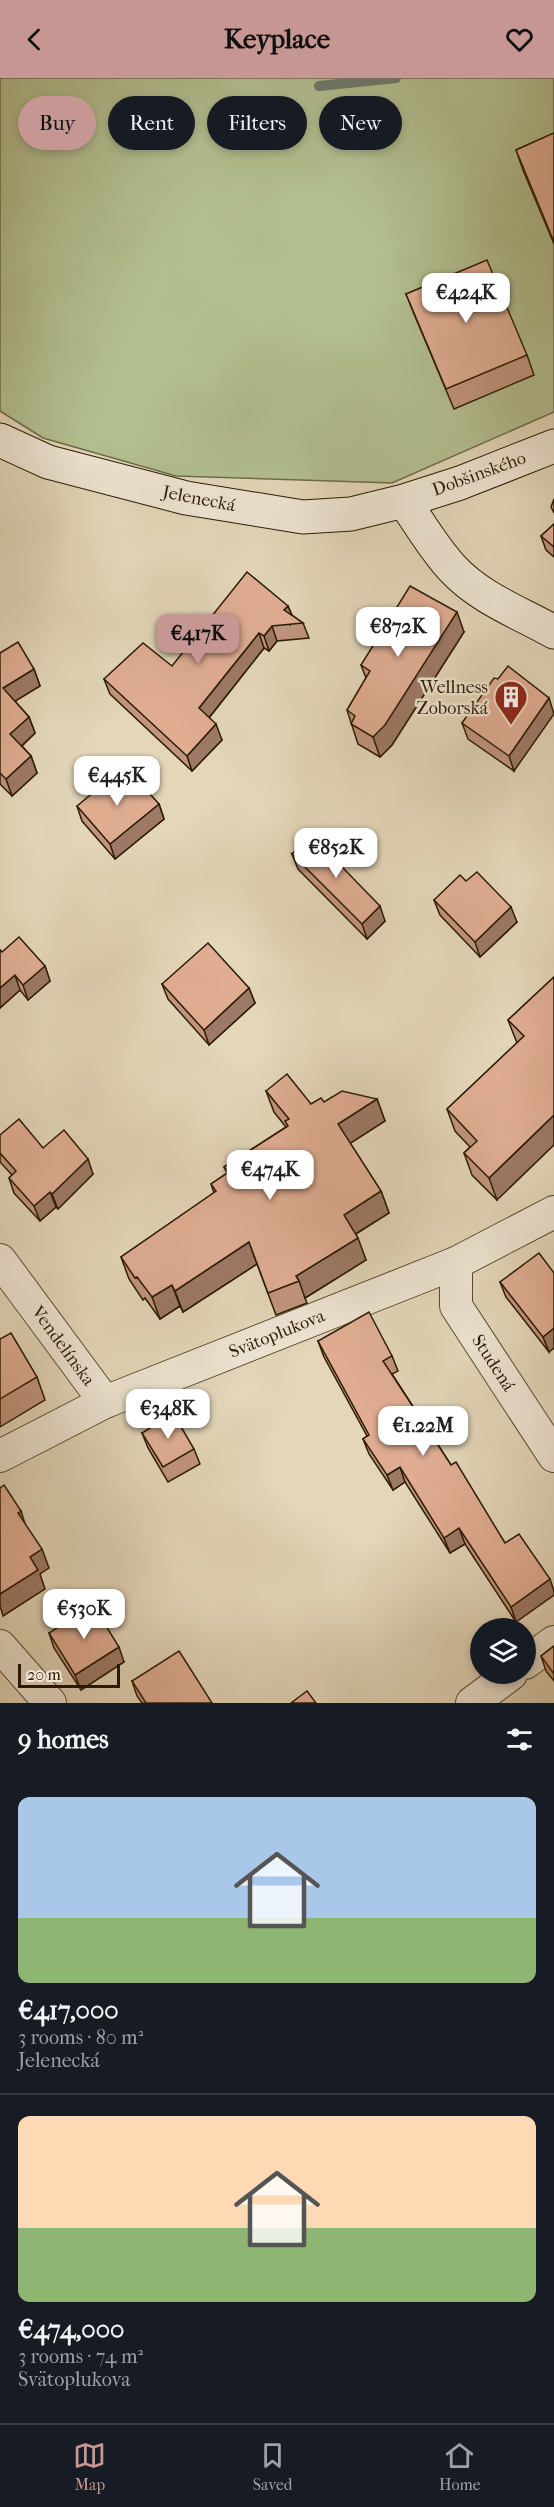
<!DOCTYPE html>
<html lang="en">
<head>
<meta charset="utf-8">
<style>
  :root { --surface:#171b24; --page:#20242c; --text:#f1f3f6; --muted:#9ea1a6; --line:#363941; --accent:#c59692 }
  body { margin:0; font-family:"IM FELL French Canon",serif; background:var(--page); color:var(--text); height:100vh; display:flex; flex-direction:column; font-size:22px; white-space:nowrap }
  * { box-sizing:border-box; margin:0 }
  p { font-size:20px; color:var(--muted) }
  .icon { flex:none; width:33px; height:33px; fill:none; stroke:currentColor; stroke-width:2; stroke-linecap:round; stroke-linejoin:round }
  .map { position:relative; height:1625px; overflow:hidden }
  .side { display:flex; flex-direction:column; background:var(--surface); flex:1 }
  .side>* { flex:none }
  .hud { position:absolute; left:18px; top:18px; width:519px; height:54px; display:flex; gap:12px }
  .controls { position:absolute; left:470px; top:1540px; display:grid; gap:12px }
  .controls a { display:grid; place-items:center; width:66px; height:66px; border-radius:50%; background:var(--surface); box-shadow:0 3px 9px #0003; font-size:30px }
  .scale { position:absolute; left:18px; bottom:15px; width:102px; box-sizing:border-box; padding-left:6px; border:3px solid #2b1b04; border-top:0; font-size:16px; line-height:21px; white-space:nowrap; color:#2b1b04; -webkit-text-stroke:4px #ede4d2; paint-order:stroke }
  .price { position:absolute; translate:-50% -51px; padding:0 14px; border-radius:12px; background:#fff; color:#222; font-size:20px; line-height:39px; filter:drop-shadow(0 2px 3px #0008) }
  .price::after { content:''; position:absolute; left:50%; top:36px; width:18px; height:14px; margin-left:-9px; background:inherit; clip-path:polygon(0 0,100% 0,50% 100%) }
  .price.active { background:var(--accent); color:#111 }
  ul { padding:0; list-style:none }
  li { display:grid; align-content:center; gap:12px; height:318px; padding:0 18px }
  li+li { border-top:2px solid var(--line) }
  li span { display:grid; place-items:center; height:186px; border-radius:12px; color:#555 }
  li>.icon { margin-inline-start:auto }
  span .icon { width:108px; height:108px; fill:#fffc; stroke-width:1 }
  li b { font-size:26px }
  h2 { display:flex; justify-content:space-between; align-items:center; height:72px; padding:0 18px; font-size:26px }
  .tag { padding:0 21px; border-radius:27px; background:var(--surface); box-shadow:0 3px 9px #0003; font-size:21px; line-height:54px }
  .tag.active { background:var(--accent); color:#111 }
  header { display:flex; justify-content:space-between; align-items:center; height:78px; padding:0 18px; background:var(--accent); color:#111; font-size:27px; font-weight:700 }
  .menu { display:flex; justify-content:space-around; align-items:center; height:84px; border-top:2px solid var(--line); background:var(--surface); font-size:16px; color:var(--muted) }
  .menu a { display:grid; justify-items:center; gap:3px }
  .menu .active { color:var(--accent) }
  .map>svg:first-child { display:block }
  .green { fill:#b2be90; stroke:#6e6c4a; stroke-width:1.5 }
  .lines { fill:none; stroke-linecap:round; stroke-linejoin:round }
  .stream { stroke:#6b7a6c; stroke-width:10 }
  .street-casing { stroke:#594a31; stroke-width:34 }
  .secondary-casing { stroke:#2b1b04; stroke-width:35 }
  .street { stroke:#ede4d2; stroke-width:32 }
  .secondary { stroke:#ede4d2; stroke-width:33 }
  .wall { fill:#c1957e; stroke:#2b1b04; stroke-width:1.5 }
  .shaded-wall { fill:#9d7967; stroke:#2b1b04; stroke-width:1.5 }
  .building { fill:#e0ad93; stroke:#2b1b04; stroke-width:1.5 }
  .labels { text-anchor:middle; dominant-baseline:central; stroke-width:5; stroke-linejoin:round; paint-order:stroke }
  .street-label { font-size:18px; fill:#2b1b04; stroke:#ede4d2 }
  .poi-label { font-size:18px; fill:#2b1b04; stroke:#ede4d2; text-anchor:end }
</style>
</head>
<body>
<header><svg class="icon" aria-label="back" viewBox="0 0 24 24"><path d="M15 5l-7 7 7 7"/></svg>Keyplace<svg class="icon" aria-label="heart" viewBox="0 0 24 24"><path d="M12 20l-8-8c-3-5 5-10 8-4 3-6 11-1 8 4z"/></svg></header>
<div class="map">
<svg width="554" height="1625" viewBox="0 0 554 1625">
  <rect width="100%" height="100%" fill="#e3d6b9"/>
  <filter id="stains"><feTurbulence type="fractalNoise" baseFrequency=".00333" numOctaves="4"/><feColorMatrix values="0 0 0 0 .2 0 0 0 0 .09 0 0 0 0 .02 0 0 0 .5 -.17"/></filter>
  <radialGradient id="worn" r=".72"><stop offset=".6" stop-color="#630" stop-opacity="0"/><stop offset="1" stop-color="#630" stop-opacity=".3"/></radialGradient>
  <path class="green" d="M0,0H554V334L392,405L176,398L43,360L0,333Z"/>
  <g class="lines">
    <path class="stream" d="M319,8L396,0"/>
    <g class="street-casing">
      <g id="street">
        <path d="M0,1182L105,1324"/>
        <path d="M456,1185V1228L554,1378"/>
        <path d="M0,1378L105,1324L456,1185L554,1134"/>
        <path d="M0,1568L50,1625"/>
        <path d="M525,1585L554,1564"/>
        <path d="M472,1625L511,1596"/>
      </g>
    </g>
    <g class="secondary-casing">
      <g id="secondary">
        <path d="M0,362L48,384L186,420L303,439L351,436L404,423L460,405L554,368"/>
        <path d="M404,423C420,446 434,471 453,491C480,520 520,535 554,554"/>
      </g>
    </g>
    <use href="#street" class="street"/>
    <use href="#secondary" class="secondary"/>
  </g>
  <g class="wall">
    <path d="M554,55V166L523,92L516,72Z"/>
    <path d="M406,216L527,277L534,297L454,331L414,236Z"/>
    <path d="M554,446V479L546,472L541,458Z"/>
    <path d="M288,528L292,537L303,545L309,560L277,563L269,573L264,570L209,640L222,662L192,693L110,616L104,601L172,588Z"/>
    <path d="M464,554L392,667L380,679L358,666L347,632L366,600L361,587Z"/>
    <path d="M0,575L34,591L40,608L15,623L29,639L35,655L22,668L31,678L37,695L12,718L0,706Z"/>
    <path d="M498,601L514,693L468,661L462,645Z"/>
    <path d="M133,712L159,726L164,741L115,781L82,743L77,728Z"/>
    <path d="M292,776L385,843L367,861L298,791Z"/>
    <path d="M466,803L517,844L480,879L440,837L434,822Z"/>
    <path d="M0,872L2,874L45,888L50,903L28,922L20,912L0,930Z"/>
    <path d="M554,899L497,1122L472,1097L464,1075L470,1069L455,1053L447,1031L517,965L508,942Z"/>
    <path d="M162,906L249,910L255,925L209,967L168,921Z"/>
    <path d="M266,1013L311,1026L324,1024L377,1021L385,1043L350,1065L381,1113L389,1135L356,1156L366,1182L305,1220L307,1225L276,1237L257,1186L183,1234L180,1228L160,1241L145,1220L143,1222L129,1201L121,1179L214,1115L211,1106L227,1095L224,1089L286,1049L274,1034Z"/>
    <path d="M0,1057L43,1070L93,1096L58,1131L56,1129L40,1143L14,1115L9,1100L12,1097L0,1084Z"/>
    <path d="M554,1195L549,1274L506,1219L500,1204Z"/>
    <path d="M0,1261L37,1299L45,1322L0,1349Z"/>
    <path d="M318,1263L392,1278L398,1293L392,1296L451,1387L505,1465L516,1544L465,1466L450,1475L405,1404L393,1412L369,1376L363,1361L367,1358L324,1279Z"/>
    <path d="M142,1355L194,1371L200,1386L168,1404L148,1370Z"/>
    <path d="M49,1555L124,1584L81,1612L54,1570Z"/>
    <path d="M554,1568V1603L546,1593L541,1578Z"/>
    <path d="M132,1603L212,1625H142L137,1618Z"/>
  </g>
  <g class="shaded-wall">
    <path d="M288,528L294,543L290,547L284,532Z"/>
    <path d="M457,534L464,554L392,667L380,679L373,659Z"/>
    <path d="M272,548L277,563L269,573L264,558Z"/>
    <path d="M259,555L264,570L204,646L199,630Z"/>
    <path d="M34,591L40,608L9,627L3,610Z"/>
    <path d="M549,620L554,636L514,693L509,678Z"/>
    <path d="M29,639L35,655L16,673L10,656Z"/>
    <path d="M216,646L222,662L192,693L187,678Z"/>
    <path d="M31,678L37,695L12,718L6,701Z"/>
    <path d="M159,726L164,741L115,781L110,766Z"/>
    <path d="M380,828L385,843L367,861L362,846Z"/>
    <path d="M511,829L517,844L480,879L475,864Z"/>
    <path d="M45,888L50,903L28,922L23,907Z"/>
    <path d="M15,897L20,912L0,930V910Z"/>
    <path d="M249,910L255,925L209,967L204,952Z"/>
    <path d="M377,1021L385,1043L346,1068L338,1046Z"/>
    <path d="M554,1037V1067L497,1122L489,1100Z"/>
    <path d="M88,1081L93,1096L58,1131L52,1116Z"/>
    <path d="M381,1113L389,1135L352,1158L344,1137Z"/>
    <path d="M50,1114L56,1129L40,1143L34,1128Z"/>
    <path d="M358,1160L366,1182L305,1220L299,1203L296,1198Z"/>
    <path d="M249,1164L257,1186L183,1234L175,1213Z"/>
    <path d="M172,1207L180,1228L160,1241L152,1219Z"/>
    <path d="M554,1250V1270L549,1274L543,1259Z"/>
    <path d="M400,1389L405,1404L393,1412L387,1397Z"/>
    <path d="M21,1433L27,1452L18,1435Z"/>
    <path d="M459,1450L465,1466L450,1475L444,1460Z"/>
    <path d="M42,1471L49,1490L40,1496L45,1511L3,1538L0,1528V1516L30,1479Z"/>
    <path d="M550,1501L554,1513V1517L516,1544L511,1529Z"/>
    <path d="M119,1569L124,1584L81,1612L75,1597Z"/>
  </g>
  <g class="building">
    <path d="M554,55V164L516,72Z"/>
    <path d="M487,182L527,277L446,311L406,216Z"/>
    <path d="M554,421V435L551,429Z"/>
    <path d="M554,446V469L541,458Z"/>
    <path d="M247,494L288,528L284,532L303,545L272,548L264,558L259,555L199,630L216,646L187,678L104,601L143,565L172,588Z"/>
    <path d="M410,508L457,534L385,647L373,659L351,646L355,638L347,632L370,593L361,587Z"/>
    <path d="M18,564L34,591L3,610L29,639L10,656L31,678L6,701L0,695V575Z"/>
    <path d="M508,588L549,620L509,678L462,645L494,600L498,601Z"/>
    <path d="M118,694L133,712L140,705L159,726L110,766L77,728Z"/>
    <path d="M311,757L380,828L362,846L292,776Z"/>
    <path d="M477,794L511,829L475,864L434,822L460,797L466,803Z"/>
    <path d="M19,859L45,888L23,907L15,897L0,910V872L2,874Z"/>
    <path d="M208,865L249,910L204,952L162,906Z"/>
    <path d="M554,899V1037L489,1100L464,1075L477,1063L447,1031L524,958L508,942Z"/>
    <path d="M287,996L311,1026L321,1020L324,1024L342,1013L377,1021L338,1046L381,1113L344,1137L358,1160L296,1198L299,1203L268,1215L249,1164L175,1213L172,1207L152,1219L137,1199L135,1200L121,1179L216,1113L211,1106L229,1094L224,1089L288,1048L285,1043L289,1041L266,1013Z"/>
    <path d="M19,1041L43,1070L64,1052L88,1081L52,1116L50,1114L34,1128L9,1100L16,1093L0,1075V1057Z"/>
    <path d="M539,1175L554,1195V1250L543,1259L500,1204Z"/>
    <path d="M369,1234L392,1278L383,1283L451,1387L456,1384L505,1465L519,1456L550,1501L511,1529L459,1450L444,1460L400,1389L387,1397L363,1361L369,1357L318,1263Z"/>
    <path d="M11,1255L37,1299L0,1321V1261Z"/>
    <path d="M173,1335L194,1371L163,1389L142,1355Z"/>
    <path d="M4,1407L21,1433L18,1435L42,1471L30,1479L38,1492L0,1516V1410Z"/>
    <path d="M93,1527L119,1569L75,1597L49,1555Z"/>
    <path d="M554,1568V1596L541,1578Z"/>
    <path d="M179,1573L212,1625H146L132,1603Z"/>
    <path d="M307,1613L316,1625H291Z"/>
  </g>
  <defs>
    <g id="building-pin" transform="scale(1.725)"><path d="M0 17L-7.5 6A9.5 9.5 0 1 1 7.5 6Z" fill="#8f2418" stroke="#ede4d2"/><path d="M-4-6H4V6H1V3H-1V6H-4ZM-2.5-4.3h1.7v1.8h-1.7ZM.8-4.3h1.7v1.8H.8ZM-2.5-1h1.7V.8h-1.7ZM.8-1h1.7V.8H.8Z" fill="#fff"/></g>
  </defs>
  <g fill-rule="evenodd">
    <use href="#building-pin" x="511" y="619"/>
  </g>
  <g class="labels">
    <g class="street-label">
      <text transform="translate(479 396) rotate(-20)">Dobšinského</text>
      <text transform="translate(199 421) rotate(11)">Jelenecká</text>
      <text transform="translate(277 1256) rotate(-22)">Svätoplukova</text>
      <text transform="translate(63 1268) rotate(54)">Vendelínska</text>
      <text transform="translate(493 1285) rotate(57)">Studená</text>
    </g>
    <g class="poi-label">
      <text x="488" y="609">Wellness<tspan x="488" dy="21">Zoborská</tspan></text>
    </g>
  </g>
  <rect width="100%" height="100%" filter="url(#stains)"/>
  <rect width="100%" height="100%" fill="url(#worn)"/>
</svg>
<div class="controls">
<a><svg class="icon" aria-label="layers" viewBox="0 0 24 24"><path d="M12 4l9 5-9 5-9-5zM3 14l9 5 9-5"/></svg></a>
</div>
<div class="scale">20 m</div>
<b class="price" style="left:466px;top:246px">€424K</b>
<b class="price" style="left:398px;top:580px">€872K</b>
<b class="price active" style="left:198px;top:587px">€417K</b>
<b class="price" style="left:117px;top:729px">€445K</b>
<b class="price" style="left:336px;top:801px">€852K</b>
<b class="price" style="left:270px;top:1123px">€474K</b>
<b class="price" style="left:168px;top:1362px">€348K</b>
<b class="price" style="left:423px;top:1379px">€1.22M</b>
<b class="price" style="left:84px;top:1562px">€530K</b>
<div class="hud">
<a class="tag active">Buy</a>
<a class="tag">Rent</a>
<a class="tag">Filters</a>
<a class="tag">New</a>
</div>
</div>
<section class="side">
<h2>9 homes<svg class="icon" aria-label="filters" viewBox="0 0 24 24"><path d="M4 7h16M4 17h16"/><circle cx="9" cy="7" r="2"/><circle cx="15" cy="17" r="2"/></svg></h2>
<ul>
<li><span style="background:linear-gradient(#a9c7e8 65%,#8fb573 0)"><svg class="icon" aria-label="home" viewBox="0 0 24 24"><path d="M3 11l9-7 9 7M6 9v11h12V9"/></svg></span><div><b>€417,000</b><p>3 rooms · 80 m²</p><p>Jelenecká</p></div></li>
<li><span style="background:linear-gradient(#ffd9b3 60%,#8fb573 0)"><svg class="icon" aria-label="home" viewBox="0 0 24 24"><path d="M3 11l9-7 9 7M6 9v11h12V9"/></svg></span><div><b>€474,000</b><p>3 rooms · 74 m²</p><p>Svätoplukova</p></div></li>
</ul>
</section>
<nav class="menu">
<a class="active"><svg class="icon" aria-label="map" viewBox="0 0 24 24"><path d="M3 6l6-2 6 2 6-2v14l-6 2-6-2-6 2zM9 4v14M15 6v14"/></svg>Map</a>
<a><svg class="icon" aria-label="saved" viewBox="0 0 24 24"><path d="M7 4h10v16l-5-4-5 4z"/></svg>Saved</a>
<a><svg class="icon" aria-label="home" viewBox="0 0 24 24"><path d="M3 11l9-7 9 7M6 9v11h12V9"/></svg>Home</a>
</nav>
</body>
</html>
